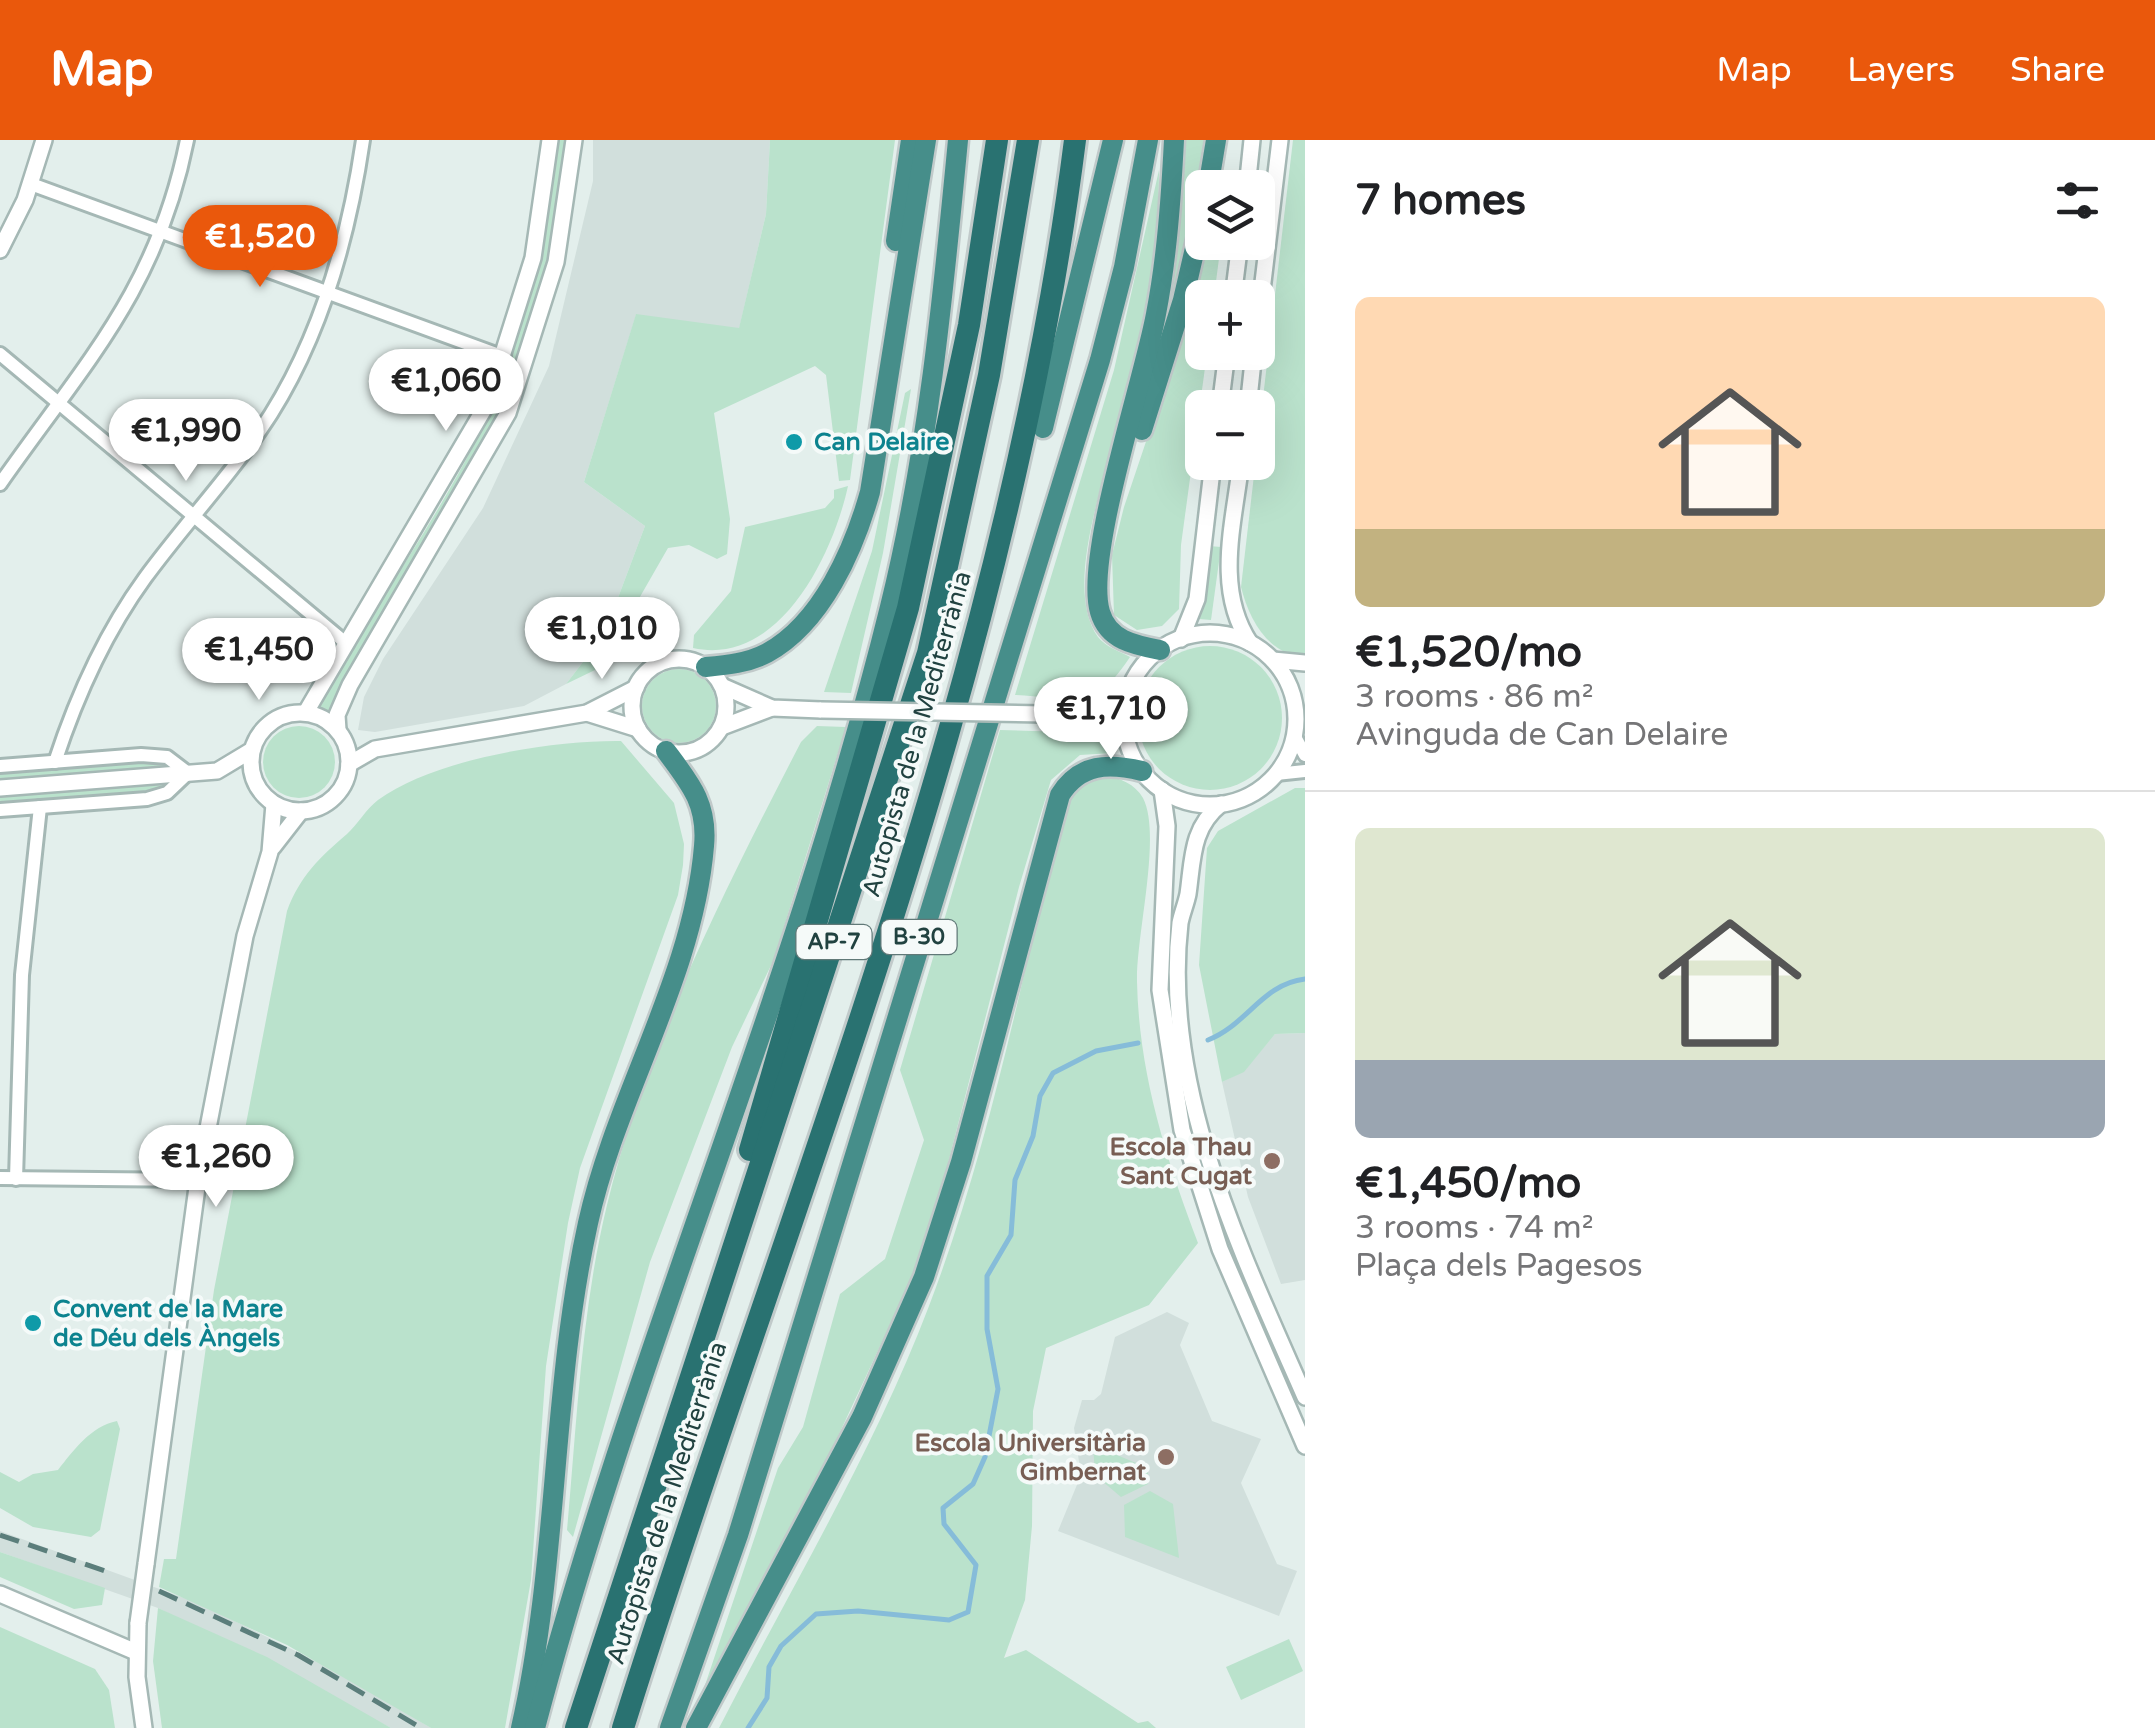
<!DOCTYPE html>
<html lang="en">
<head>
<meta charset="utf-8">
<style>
  :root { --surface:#fff; --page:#f6f6f6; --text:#202124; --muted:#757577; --line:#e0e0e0; --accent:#ea580c }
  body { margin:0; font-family:"Varela Round",sans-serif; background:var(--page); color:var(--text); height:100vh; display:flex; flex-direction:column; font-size:38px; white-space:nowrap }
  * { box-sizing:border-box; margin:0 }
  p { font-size:32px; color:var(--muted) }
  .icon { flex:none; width:55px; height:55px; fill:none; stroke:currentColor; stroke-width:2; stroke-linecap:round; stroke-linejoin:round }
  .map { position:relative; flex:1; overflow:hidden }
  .panel { display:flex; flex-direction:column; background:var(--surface); width:850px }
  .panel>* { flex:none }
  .tools { position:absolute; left:1185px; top:30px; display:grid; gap:20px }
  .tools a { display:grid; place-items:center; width:90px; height:90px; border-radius:15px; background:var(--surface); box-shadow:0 10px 40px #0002; font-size:50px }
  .price { position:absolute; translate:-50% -85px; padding:0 22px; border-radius:35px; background:#fff; color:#222; font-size:32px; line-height:65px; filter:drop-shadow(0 2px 5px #0008) }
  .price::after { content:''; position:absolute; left:50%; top:60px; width:30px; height:22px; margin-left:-15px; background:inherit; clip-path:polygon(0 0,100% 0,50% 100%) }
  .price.current { background:var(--accent); color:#fff }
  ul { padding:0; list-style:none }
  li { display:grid; align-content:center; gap:20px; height:530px; padding:0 50px }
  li+li { border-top:2px solid var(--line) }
  li span { display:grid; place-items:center; height:310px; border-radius:15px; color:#555 }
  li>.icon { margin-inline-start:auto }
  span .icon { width:180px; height:180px; fill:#fffc; stroke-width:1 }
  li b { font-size:42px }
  h2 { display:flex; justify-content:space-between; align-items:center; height:120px; padding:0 50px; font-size:42px }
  header { display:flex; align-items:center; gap:60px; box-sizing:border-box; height:140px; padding:0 50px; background:var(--accent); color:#fff }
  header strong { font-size:48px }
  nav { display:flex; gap:55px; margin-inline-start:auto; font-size:35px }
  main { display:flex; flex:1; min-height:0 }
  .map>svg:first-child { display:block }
  .built { fill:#d1dfdc }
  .green { fill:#bae2cc }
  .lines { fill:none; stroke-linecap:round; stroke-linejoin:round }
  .stream { stroke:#86bcd9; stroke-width:5 }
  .minor-casing { stroke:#a5b8b5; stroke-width:18 }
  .tertiary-casing { stroke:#a5b8b5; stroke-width:20 }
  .trunk-casing { stroke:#c1caca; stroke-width:25 }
  .motorway-casing { stroke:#c1caca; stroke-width:28 }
  .minor { stroke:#fff; stroke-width:12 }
  .tertiary { stroke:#fff; stroke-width:15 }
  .trunk { stroke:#468e8a; stroke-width:20 }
  .motorway { stroke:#297271; stroke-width:22 }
  .rail { stroke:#5b7e7b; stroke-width:5; stroke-dasharray:20 10; stroke-linecap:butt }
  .tertiary-bridge-casing { stroke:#a5b8b5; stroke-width:20; stroke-linecap:butt }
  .tertiary-bridge { stroke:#fff; stroke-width:15 }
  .culture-dot { fill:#0f9aa8; stroke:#f5faf9; stroke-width:4 }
  .education-dot { fill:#8d6e63; stroke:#f5faf9; stroke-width:4 }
  .labels { text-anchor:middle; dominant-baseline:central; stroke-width:8; stroke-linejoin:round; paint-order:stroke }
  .shield { fill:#f5faf9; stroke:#617978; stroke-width:2.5 }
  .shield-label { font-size:22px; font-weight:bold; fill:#214240 }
  .culture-label { font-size:25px; font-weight:bold; fill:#0d838f; stroke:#f5faf9; text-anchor:start }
  .street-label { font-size:25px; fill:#214240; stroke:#f5faf9 }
  .education-label { font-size:25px; font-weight:bold; fill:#785e54; stroke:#f5faf9; text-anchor:end }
</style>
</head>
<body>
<header>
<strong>Map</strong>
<nav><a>Map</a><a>Layers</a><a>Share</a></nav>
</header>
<main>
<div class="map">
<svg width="1305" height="1588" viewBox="0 0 1305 1588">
  <rect width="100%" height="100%" fill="#e3efec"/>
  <g class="built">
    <path d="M593,0H770L766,74L739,189L636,175L584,342L645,386L604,495L566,544L524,566L375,592L358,590L364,557L383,519L483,368L549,226L593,41Z"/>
    <path d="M1305,893V1140L1281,1144L1248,1057L1222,942L1244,931L1275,894Z"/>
    <path d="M1167,1172L1189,1183L1180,1205L1212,1281L1261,1299L1241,1343L1277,1424L1297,1431L1279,1476L1058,1391L1081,1335L1074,1288L1082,1260H1094L1101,1254L1115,1197Z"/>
    <path d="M0,1391L198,1463L342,1534L431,1588H391L158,1468L0,1412Z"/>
  </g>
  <g class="green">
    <path d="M557,0H568C556,92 539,188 498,273C449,376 377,468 330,572L320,567C361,487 413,415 457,336C515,234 546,116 557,0Z"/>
    <path d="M770,0H895L850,340L839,341L826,235L815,226L714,273L730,379L727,414L717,419L689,405L668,408L606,516L595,530L566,544L604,495L645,386L584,342L636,174L739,188L766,74Z"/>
    <path d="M1181,0H1206L1196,70L1165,185Z"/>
    <path d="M1293,0H1305V516C1268,516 1249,479 1241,447Z"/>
    <path d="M1159,30C1159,99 1150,169 1134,236C1120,299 1057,440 1098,497C1106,507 1119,511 1130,517C1092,574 1078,558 1015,555L1114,230Z"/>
    <path d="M1209,103H1221L1214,157L1202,158V212L1207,213L1181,405L1179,469L1162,486L1137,490L1114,475L1112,415L1124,367L1197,150Z"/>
    <path d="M911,249L883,413L851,553L824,552L872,411L905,253Z"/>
    <path d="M848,346C833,415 779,527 693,508L694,495L731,451L745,387L825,368L834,358V350Z"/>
    <path d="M1209,406L1221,407L1211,480L1199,479Z"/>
    <circle cx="1210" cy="578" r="72"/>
    <circle cx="679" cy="566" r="37"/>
    <circle cx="299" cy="622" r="36"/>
    <path d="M817,586L846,587L774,819L732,907L650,1122L573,1397L567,1390C577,1282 581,1172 607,1065C646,904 725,749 801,602Z"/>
    <path d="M1000,590L1101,593L1113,613L1080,615L1051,640L1019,747L936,1070L916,1129L812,1352L699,1563L778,1328L803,1287L840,1154L885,1119L924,1000L900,930Z"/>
    <path d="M621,601L674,663L684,704L683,725L678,755L580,1028L568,1083L546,1226L531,1440L505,1588H431L287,1505L159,1447L164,1419H176L214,1150L287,771C300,736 320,717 347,694C358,684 366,669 378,660C434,619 552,600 621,601Z"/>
    <path d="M141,615L217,631L147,659L0,670V625Z"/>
    <path d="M1105,635C1120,638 1135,644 1143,658C1162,695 1136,795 1137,842C1139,934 1166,1018 1198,1103L1149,1165L1046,1208L1033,1271L1032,1386L1025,1460L1004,1518L1026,1510L1138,1583L1148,1581L1156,1588H719C790,1449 873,1313 929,1166C990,1006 1023,834 1063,667L1085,642Z"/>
    <path d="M1295,648H1305V893L1275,894L1244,932L1222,942L1199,825L1207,708L1218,691Z"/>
    <path d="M117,1281L120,1289L100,1390L91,1397L33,1387L0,1368V1332L19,1342L33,1334L58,1330C73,1311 91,1286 117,1281Z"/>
    <path d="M1093,1305L1148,1328V1344L1121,1357L1095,1335Z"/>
    <path d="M1150,1351L1173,1364L1179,1418L1125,1397L1124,1365Z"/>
    <path d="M0,1412L105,1448L102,1465L74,1469L0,1437Z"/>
    <path d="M158,1468L267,1517L391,1588H162L153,1521Z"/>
    <path d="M0,1487L95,1529L109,1550L115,1588H0Z"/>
    <path d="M1289,1499L1303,1531L1241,1560L1226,1527Z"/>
  </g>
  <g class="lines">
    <g class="stream">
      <path d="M1208,900C1247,885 1262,844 1305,839"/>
      <path d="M748,1588L767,1558L769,1527L781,1506L816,1474L858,1471L949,1480L968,1472L976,1425L944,1384L943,1368L973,1344L985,1317L998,1249L987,1189V1136L1011,1095L1015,1040L1033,996L1040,956L1053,933L1096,911L1138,903"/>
    </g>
    <g class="minor-casing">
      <g id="minor">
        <path d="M31,44L504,217"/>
        <path d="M0,214L347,504"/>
        <path d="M0,344C84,224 157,150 187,0"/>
        <path d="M1294,595L1305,615"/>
        <path d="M55,622C76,558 105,493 145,438C186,382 234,332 271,274C323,191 349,96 363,0"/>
        <path d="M0,626L141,615L167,617L188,633L167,653L147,659L0,670"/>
        <path d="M1276,634L1305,631"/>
        <path d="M0,1038L198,1040"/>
        <path d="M16,1039L22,835L40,667"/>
      </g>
    </g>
    <g class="tertiary-casing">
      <g id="tertiary">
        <path d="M1247,48L1252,0"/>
        <path d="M0,110L25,60L44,0"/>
        <path d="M1233,158L1240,102"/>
        <path d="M1258,184L1280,0"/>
        <path d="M1220,268L1227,212"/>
        <path d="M1248,268L1254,212"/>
        <path d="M1241,322C1234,383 1214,449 1250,503"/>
        <circle cx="1210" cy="579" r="86"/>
        <path d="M1181,499L1197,459L1213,322"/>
        <circle cx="679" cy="566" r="47"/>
        <path d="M1273,520L1305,523"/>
        <path d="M722,546L772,568L821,570"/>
        <path d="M306,572L487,264L533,118L550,0"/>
        <circle cx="300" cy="622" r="49"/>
        <path d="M587,573L638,589"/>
        <path d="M1069,573L1101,565L1130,550"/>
        <path d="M1043,574L1101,582L1126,593"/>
        <path d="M722,587L772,568"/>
        <path d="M338,590L337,575L350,545L508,273L556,122L574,0"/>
        <path d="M349,624L375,609L587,573L636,548"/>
        <path d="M0,648L217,631L252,610"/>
        <path d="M1162,650L1167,686L1160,850L1182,990L1220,1109L1305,1306"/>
        <path d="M1221,664C1191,688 1193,719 1188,754C1186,764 1182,773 1180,783C1161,948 1241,1111 1305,1257"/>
        <path d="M273,707L301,671"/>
        <path d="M146,1424L198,1040L245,796L270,712L274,664"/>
        <path d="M0,1454L136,1512"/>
        <path d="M138,1483L137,1537L144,1588"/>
      </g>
    </g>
    <g class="trunk-casing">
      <g id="trunk">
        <path d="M1208,48L1216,0"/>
        <path d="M896,101L911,0"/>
        <path d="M1043,288L1113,0"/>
        <path d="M1142,290L1183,160L1202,78"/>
        <path d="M1160,510C1134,505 1108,500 1100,472C1084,417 1144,240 1156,174C1167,117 1171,58 1174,0"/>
        <path d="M706,527C727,525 748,523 767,513C822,483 854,409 870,352L926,0"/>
        <path d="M521,1588C559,1422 551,1250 588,1083C616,955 693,838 704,706C708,664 690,643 666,611"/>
        <path d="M535,1588C635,1208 796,848 890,467C928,313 943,157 958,0"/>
        <path d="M670,1588L738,1395L1100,220L1124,127L1148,0"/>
        <path d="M696,1588L862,1277L924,1137L961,1022L1060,655C1080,623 1109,623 1142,631"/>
      </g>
    </g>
    <g class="motorway-casing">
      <g id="motorway">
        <path d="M750,1010L908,468L969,185L997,0"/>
        <path d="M576,1588L928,513L989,235L1028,0"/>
        <path d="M623,1588C787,1063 1006,549 1075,0"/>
      </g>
    </g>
    <use href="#minor" class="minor"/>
    <use href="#tertiary" class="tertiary"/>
    <use href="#trunk" class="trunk"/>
    <use href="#motorway" class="motorway"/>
    <g class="rail">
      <path d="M0,1395L105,1431"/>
      <path d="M159,1451L298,1515L421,1588"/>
    </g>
    <g class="tertiary-bridge-casing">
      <g id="tertiary-bridge">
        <path d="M821,570L1043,574"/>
        <path d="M138,1483L146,1424"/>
      </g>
    </g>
    <use href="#tertiary-bridge" class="tertiary-bridge"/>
  </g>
  <g class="culture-dot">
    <circle cx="794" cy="302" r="10"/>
    <circle cx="33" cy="1183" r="10"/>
  </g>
  <g class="education-dot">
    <circle cx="1272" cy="1021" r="10"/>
    <circle cx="1166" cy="1317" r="10"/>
  </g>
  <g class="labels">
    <g class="shield">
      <rect x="881.5" y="780" width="75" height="34" rx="8"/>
      <rect x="796.5" y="785" width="75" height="34" rx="8"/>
    </g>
    <g class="shield-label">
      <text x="919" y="797">B-30</text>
      <text x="834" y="802">AP-7</text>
    </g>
    <g class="culture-label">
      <text x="814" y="302">Can Delaire</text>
      <text x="53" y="1169">Convent de la Mare<tspan x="53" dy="29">de Déu dels Àngels</tspan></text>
    </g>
    <g class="street-label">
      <text transform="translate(917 594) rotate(-74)">Autopista de la Mediterrània</text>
      <text transform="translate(667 1363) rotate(-72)">Autopista de la Mediterrània</text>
    </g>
    <g class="education-label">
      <text x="1252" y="1007">Escola Thau<tspan x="1252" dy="29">Sant Cugat</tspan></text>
      <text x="1146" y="1303">Escola Universitària<tspan x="1146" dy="29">Gimbernat</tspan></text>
    </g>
  </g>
</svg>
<div class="tools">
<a><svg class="icon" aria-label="layers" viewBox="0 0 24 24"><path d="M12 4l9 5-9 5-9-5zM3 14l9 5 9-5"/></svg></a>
<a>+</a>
<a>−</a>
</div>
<b class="price current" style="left:260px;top:150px">€1,520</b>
<b class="price" style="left:446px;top:294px">€1,060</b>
<b class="price" style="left:186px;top:344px">€1,990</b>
<b class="price" style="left:602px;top:542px">€1,010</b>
<b class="price" style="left:259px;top:563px">€1,450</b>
<b class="price" style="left:1111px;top:622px">€1,710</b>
<b class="price" style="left:216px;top:1070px">€1,260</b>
</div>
<section class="panel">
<h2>7 homes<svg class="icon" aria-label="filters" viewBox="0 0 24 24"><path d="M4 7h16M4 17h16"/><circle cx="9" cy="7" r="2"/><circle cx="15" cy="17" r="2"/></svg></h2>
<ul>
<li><span style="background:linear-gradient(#ffd9b3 75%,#c2b280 0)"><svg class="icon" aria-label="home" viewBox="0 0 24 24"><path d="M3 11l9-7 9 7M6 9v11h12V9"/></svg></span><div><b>€1,520/mo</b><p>3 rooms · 86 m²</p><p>Avinguda de Can Delaire</p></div></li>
<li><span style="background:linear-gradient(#dfe7d0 75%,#9aa5b1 0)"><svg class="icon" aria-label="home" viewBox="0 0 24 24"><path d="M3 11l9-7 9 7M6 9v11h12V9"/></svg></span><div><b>€1,450/mo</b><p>3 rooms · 74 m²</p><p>Plaça dels Pagesos</p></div></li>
</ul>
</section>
</main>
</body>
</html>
